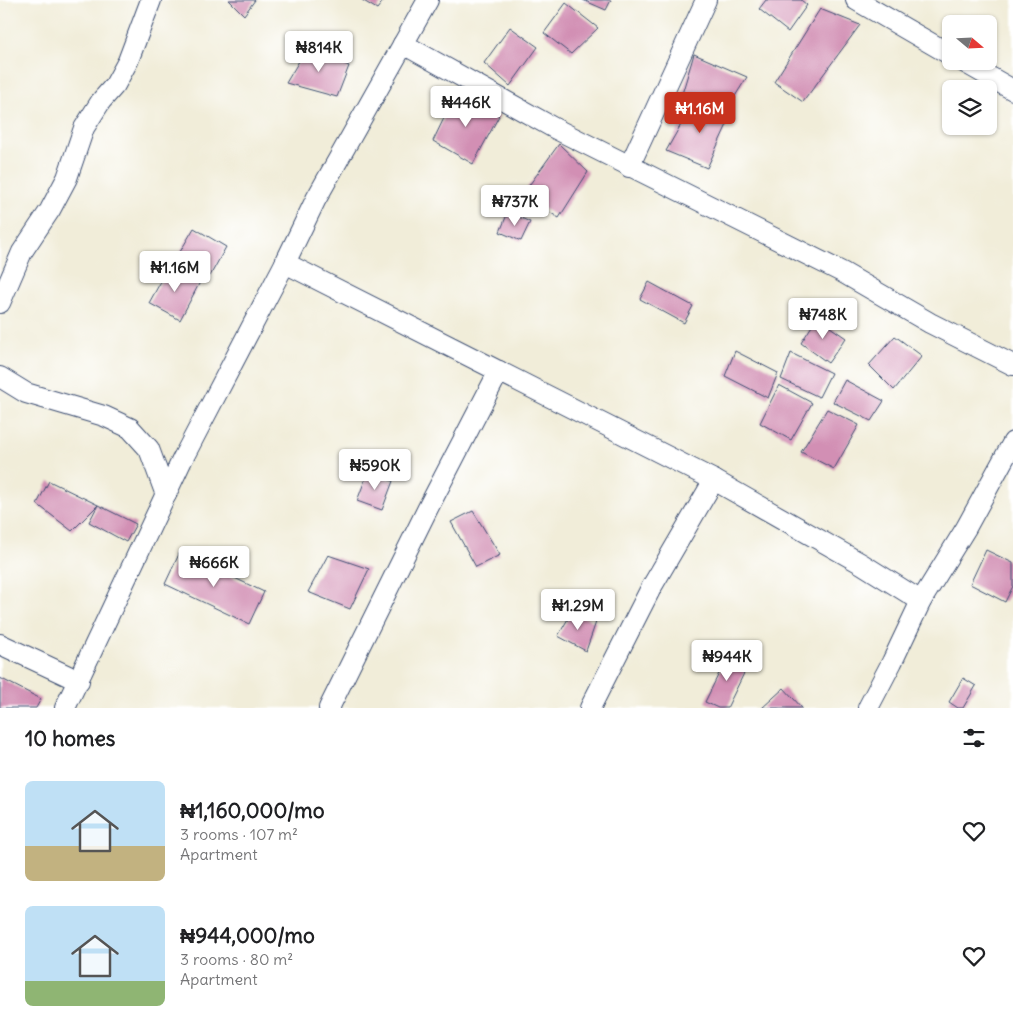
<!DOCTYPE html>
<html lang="en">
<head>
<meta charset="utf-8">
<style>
  :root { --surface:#fff; --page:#f6f6f6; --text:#202124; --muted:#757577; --accent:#c8321e }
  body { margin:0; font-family:Delius,sans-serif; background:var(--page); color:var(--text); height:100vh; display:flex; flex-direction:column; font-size:19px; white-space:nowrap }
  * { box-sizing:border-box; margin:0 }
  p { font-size:16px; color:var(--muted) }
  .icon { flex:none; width:28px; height:28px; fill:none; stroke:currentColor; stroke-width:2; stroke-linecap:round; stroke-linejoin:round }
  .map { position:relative; height:708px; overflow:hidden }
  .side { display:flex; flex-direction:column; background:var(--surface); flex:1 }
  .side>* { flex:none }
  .needle { width:32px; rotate:109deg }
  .controls { position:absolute; left:942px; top:15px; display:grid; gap:10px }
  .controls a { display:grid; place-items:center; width:55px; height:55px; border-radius:8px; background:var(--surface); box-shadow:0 1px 4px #0004; font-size:25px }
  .price { position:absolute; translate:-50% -42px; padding:0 11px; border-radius:5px; background:#fff; color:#222; font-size:16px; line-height:32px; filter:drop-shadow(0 1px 2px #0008) }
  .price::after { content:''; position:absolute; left:50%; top:30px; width:15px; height:11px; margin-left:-8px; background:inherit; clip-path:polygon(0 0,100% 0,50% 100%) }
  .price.on { background:var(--accent); color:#fff }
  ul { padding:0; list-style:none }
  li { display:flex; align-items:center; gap:15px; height:125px; padding:0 25px }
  li span { display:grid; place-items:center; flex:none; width:140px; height:100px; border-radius:8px; color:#555 }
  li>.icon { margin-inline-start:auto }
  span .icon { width:60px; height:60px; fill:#fffc; stroke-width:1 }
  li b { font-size:21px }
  h2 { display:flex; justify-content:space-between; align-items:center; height:60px; padding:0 25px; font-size:21px }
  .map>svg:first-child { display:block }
  .building { fill:#d28fb4 }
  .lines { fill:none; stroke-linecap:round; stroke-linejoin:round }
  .minor-casing { stroke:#3b4c70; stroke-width:22 }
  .minor { stroke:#fff; stroke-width:20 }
</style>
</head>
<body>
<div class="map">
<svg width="1013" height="708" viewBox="0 0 1013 708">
  <rect width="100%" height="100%" fill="#fff"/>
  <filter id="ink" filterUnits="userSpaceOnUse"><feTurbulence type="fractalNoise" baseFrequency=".02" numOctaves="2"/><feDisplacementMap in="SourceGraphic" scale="10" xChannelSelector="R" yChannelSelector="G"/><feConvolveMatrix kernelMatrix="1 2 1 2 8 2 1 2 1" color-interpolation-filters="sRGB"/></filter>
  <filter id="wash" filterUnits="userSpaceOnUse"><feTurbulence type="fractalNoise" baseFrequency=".0096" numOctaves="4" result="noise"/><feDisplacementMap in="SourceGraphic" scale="20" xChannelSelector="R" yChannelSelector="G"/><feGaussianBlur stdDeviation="1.12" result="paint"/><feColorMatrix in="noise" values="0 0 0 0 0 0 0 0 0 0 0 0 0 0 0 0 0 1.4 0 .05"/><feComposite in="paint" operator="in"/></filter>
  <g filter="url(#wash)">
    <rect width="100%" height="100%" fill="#f1edd9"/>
    <g id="blocks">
      <g class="building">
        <path d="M229,0H255L244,15Z"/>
        <path d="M362,0H384L377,9Z"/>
        <path d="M583,0H611L606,10Z"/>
        <path d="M766,0H801L807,5L788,32L759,9Z"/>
        <path d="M566,3L598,28L571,54L544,33Z"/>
        <path d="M820,9L860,25L803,102L774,82Z"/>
        <path d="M510,27L538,47L510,86L484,63Z"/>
        <path d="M308,46L349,66L337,97L286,83Z"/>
        <path d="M694,54L747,77L727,109L682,94Z"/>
        <path d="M457,91L499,116L473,164L433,141Z"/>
        <path d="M696,98L731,116L707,168L666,151Z"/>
        <path d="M559,144L588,172L559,218L522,195Z"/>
        <path d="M508,212L530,222L521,241L500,232Z"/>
        <path d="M194,228L226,247L210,276L177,257Z"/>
        <path d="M170,265L200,282L180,320L149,303Z"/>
        <path d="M649,282L693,306L684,323L640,299Z"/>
        <path d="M817,318L846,338L828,363L801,343Z"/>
        <path d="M895,336L922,356L894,390L869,365Z"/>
        <path d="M735,351L778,373L768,398L725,376Z"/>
        <path d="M791,353L831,373L819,397L781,379Z"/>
        <path d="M845,380L884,401L871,421L833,402Z"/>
        <path d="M779,385L812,403L791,440L760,423Z"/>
        <path d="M827,409L859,425L834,469L801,452Z"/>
        <path d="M368,472L393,481L382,510L357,501Z"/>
        <path d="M49,481L98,505L72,531L37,504Z"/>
        <path d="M98,505L136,524L126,542L89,522Z"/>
        <path d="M473,511L500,555L476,567L451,522Z"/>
        <path d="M986,550L1013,563V586L1005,602L970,584Z"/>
        <path d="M180,552L264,592L249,624L165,584Z"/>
        <path d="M328,555L369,569L350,609L308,592Z"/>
        <path d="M572,612L596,622L586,651L558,636Z"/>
        <path d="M729,653L749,663L727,708H718L705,702Z"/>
        <path d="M0,678L41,699L36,708H0Z"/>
        <path d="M963,678L976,686L963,708H958L949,702Z"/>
        <path d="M784,688L802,708H762Z"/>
      </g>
    </g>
  </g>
  <g filter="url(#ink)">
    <use href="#blocks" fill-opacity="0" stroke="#3b4c70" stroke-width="1"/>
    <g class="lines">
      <g class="minor-casing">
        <g id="minor">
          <path d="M856,0L951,55"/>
          <path d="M403,44L554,128L842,272L930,323L1013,365"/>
          <path d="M962,61L1013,90"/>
          <path d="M629,167L706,0"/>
          <path d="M285,263L714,480L862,564L921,601"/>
          <path d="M0,303L22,252L50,210L67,178L84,128L101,101L115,85L128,61L151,0"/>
          <path d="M0,377L26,393L104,416L130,428L149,449L166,495"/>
          <path d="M0,644L79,681"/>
          <path d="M65,708L182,460L285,263L316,199L428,0"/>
          <path d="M329,708L428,508L499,371"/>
          <path d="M590,708L651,588L714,480"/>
          <path d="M868,708L892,662L921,601L966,528L1013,442"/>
        </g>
      </g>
      <use href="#minor" class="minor"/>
    </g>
  </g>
</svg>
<div class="controls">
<a><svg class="needle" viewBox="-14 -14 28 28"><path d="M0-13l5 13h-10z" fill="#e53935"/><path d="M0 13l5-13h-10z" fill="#757577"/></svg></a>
<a><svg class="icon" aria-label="layers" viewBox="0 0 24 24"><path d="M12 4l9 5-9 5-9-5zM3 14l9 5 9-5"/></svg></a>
</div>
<b class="price" style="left:319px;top:73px">₦814K</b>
<b class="price" style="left:466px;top:128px">₦446K</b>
<b class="price on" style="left:700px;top:134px">₦1.16M</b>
<b class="price" style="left:515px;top:227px">₦737K</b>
<b class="price" style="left:175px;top:293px">₦1.16M</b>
<b class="price" style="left:823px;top:340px">₦748K</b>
<b class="price" style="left:375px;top:491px">₦590K</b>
<b class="price" style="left:214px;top:588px">₦666K</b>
<b class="price" style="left:578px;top:631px">₦1.29M</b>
<b class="price" style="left:727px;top:682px">₦944K</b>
</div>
<section class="side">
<h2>10 homes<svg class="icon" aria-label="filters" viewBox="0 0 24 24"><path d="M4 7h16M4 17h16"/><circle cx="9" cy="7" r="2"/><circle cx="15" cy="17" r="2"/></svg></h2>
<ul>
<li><span style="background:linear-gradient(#bfe0f5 65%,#c2b280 0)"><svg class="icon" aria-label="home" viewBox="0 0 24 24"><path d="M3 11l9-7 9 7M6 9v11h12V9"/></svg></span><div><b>₦1,160,000/mo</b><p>3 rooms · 107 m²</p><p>Apartment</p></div><svg class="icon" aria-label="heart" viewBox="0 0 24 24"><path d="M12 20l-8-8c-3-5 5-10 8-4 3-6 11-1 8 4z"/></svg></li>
<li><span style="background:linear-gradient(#bfe0f5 75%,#8fb573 0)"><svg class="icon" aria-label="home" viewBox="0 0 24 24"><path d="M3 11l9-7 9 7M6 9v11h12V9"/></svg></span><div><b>₦944,000/mo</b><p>3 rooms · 80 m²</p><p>Apartment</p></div><svg class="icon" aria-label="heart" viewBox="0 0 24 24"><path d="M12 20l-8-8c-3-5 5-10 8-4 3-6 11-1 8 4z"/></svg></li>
</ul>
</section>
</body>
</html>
